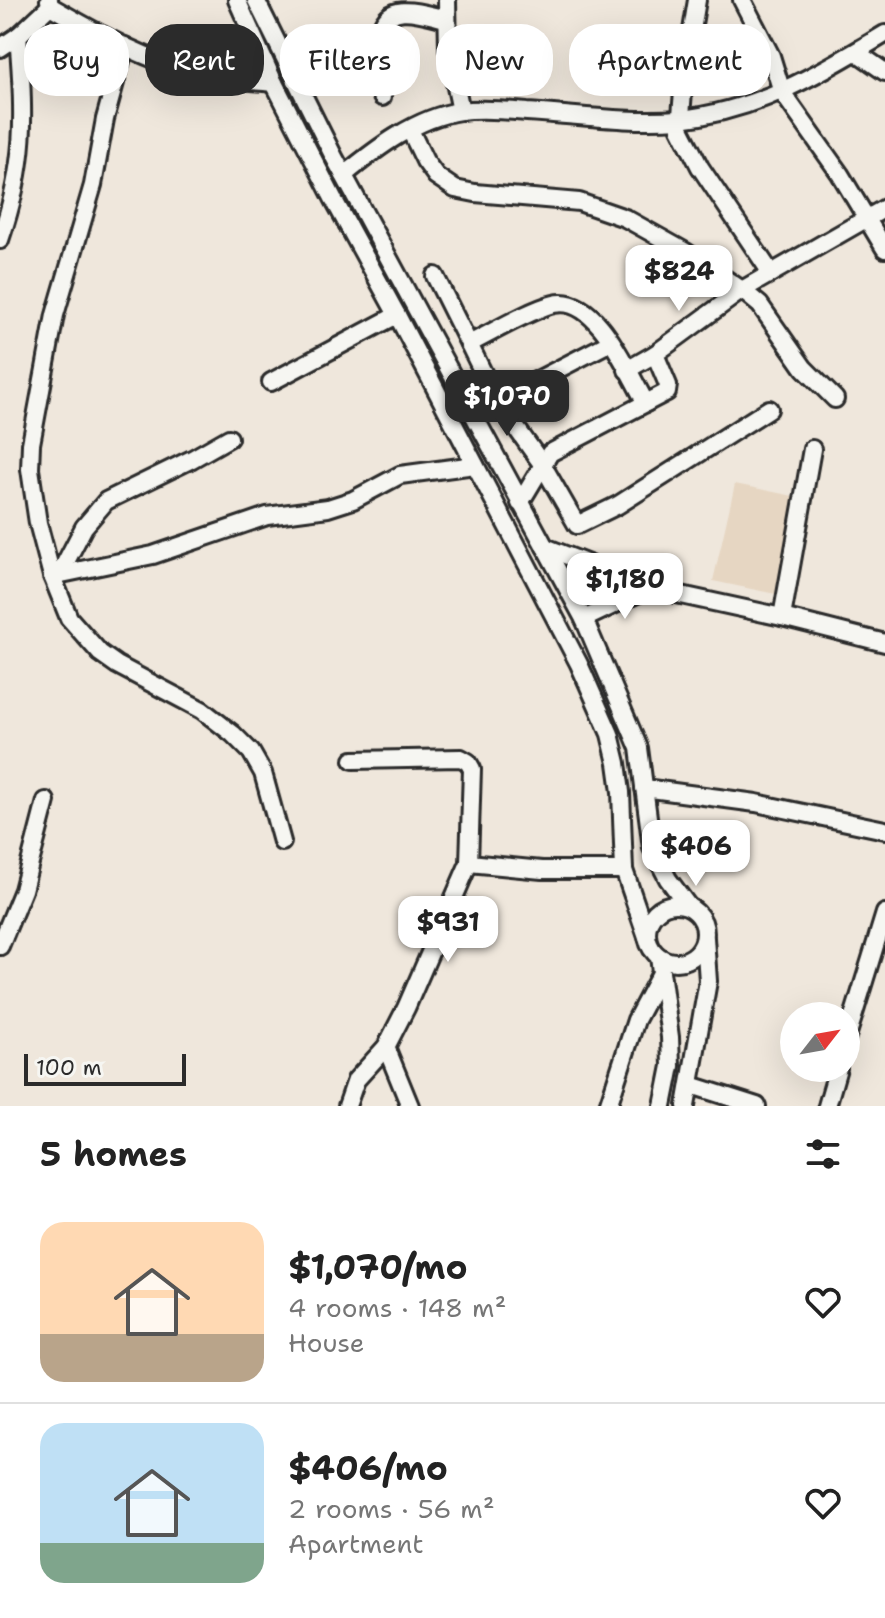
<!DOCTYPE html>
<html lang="en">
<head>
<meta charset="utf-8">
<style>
  :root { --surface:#fff; --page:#f2f2f2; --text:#222; --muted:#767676; --line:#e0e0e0; --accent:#2b2b2b }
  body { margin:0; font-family:"Shantell Sans",sans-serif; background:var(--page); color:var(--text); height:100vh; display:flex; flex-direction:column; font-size:30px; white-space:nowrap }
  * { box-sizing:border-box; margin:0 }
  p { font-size:26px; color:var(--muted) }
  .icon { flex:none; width:44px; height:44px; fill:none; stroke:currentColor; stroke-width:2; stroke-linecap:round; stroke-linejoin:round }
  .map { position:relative; height:1106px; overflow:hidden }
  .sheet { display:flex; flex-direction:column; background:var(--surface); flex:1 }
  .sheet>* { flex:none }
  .top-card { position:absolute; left:24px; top:24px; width:838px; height:72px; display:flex; gap:16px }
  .needle { width:52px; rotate:59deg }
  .controls { position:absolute; left:780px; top:1002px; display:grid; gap:16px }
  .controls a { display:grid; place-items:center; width:80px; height:80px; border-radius:50%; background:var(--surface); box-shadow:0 8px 32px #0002; font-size:40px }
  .scale { position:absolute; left:24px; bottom:20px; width:162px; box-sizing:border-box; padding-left:8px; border:4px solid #2b2b2b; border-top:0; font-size:22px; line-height:28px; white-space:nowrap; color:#2b2b2b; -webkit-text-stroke:6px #f6f6f2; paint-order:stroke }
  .price { position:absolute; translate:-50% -68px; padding:0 18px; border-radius:16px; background:#fff; color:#222; font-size:26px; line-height:52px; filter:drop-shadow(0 2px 4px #0008) }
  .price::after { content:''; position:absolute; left:50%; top:48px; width:24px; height:18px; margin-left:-12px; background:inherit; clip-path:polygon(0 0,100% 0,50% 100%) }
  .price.active { background:var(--accent); color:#fff }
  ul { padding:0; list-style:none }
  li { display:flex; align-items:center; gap:24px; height:200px; padding:0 40px }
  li+li { border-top:2px solid var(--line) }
  li span { display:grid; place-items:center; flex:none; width:224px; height:160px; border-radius:24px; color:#555 }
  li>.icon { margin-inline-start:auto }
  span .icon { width:96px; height:96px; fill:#fffc; stroke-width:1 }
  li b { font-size:34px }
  h2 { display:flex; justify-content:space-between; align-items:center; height:96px; padding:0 40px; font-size:34px }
  .tag { padding:0 28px; border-radius:32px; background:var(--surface); box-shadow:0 8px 32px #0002; font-size:28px; line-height:72px }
  .tag.active { background:var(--accent); color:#fff }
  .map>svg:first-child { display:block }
  .built { fill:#e6d6c2 }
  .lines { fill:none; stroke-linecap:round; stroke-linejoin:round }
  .minor-casing { stroke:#2b2b2b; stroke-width:22 }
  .minor { stroke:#f6f6f2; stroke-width:16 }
</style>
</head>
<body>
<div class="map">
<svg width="885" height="1106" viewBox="0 0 885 1106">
  <rect width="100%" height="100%" fill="#efe7dc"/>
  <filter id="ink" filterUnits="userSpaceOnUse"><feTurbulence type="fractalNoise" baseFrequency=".0125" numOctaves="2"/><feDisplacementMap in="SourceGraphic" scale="16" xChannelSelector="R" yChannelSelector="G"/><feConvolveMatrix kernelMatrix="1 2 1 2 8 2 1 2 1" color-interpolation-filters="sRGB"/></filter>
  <g filter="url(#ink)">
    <path class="built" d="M735,484L803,498L785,596L713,581Z"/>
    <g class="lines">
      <g class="minor-casing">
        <g id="minor">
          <path d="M49,0L50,6C98,34 151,63 205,75C228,80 251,81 274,83"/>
          <path d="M237,0L274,83L334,200L397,315L579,664L610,734L617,763L621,792L624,870L647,937"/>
          <path d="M256,0L334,157L584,619L639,748L652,848L668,879L688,906"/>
          <path d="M447,0L448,49L461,111"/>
          <path d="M697,0L684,79L680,128L700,167L771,273"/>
          <path d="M742,0L771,56L782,92L840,174L885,249"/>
          <path d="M125,46L105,119L93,185L55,315L31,444L30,469L38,523L52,576L69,618L100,653L117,665L202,710L233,734L251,752L263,773L282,842"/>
          <path d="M0,48L18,36L50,6"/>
          <path d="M856,52L885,72"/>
          <path d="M382,97L381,29C390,0 423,14 446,19"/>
          <path d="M410,130L425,161L436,176L455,189L475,193L579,202L625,218L686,252L742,290L760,305L804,368L835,399"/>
          <path d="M344,175C377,148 416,118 460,111C481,108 505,110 527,112C576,115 629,123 679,119C757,111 819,74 885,34"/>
          <path d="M0,240C26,164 25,115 18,36"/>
          <path d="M435,276L469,344"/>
          <path d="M627,370L655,354"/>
          <path d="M271,382L397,315"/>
          <path d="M497,401L611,342"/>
          <path d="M646,403C628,373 597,294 554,304C532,309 491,333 469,344L497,401L542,464L577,525L618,505L769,409"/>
          <path d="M520,503L550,453L667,392L668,385L655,354L742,290L885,208"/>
          <path d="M545,547L649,588L782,617L885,643"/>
          <path d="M59,575L84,527L106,501L192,459L229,438"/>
          <path d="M52,576L153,555L267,516L328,508L353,500L400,475L475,465"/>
          <path d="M782,617L812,449"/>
          <path d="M584,619L649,588"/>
          <path d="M644,788L756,803L885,830"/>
          <path d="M469,863L542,870H624"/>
          <circle cx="676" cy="933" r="29"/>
          <path d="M0,946L23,890L46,801"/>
          <path d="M659,957L670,1037L671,1066L663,1106"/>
          <path d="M846,1040L885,913"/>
          <path d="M386,1047L410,1106"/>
          <path d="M691,1085L757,1106"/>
          <path d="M347,1106L356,1080L386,1047L406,1008L469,863L472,769L468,762L461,758L353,760"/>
          <path d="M608,1106L636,1020L661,973"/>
          <path d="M686,1106L708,981L705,938"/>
          <path d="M827,1106L838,1068"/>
        </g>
      </g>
      <use href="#minor" class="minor"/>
    </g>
  </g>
</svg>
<div class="controls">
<a><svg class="needle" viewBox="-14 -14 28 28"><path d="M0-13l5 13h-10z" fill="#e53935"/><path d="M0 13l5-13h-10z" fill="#767676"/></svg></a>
</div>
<div class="scale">100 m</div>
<b class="price" style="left:679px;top:313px">$824</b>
<b class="price active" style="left:507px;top:438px">$1,070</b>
<b class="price" style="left:625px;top:621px">$1,180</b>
<b class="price" style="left:696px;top:888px">$406</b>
<b class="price" style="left:448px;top:964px">$931</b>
<div class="top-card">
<a class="tag">Buy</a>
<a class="tag active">Rent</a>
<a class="tag">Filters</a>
<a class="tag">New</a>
<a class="tag">Apartment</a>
</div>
</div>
<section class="sheet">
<h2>5 homes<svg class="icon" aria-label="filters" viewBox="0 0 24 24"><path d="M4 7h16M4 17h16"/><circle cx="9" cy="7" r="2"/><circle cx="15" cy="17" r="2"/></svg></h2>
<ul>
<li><span style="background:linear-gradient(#ffd9b3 70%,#b9a48a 0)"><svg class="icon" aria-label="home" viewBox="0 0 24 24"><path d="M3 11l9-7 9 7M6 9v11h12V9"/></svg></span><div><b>$1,070/mo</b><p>4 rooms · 148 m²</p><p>House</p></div><svg class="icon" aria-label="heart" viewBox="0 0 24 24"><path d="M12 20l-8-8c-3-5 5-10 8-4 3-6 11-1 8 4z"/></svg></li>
<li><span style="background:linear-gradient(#bfe0f5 75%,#7fa58c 0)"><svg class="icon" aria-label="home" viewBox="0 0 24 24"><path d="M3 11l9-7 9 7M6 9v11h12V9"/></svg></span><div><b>$406/mo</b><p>2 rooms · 56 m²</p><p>Apartment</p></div><svg class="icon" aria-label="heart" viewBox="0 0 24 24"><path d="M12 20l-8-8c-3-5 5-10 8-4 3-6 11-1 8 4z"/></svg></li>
</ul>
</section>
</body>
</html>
